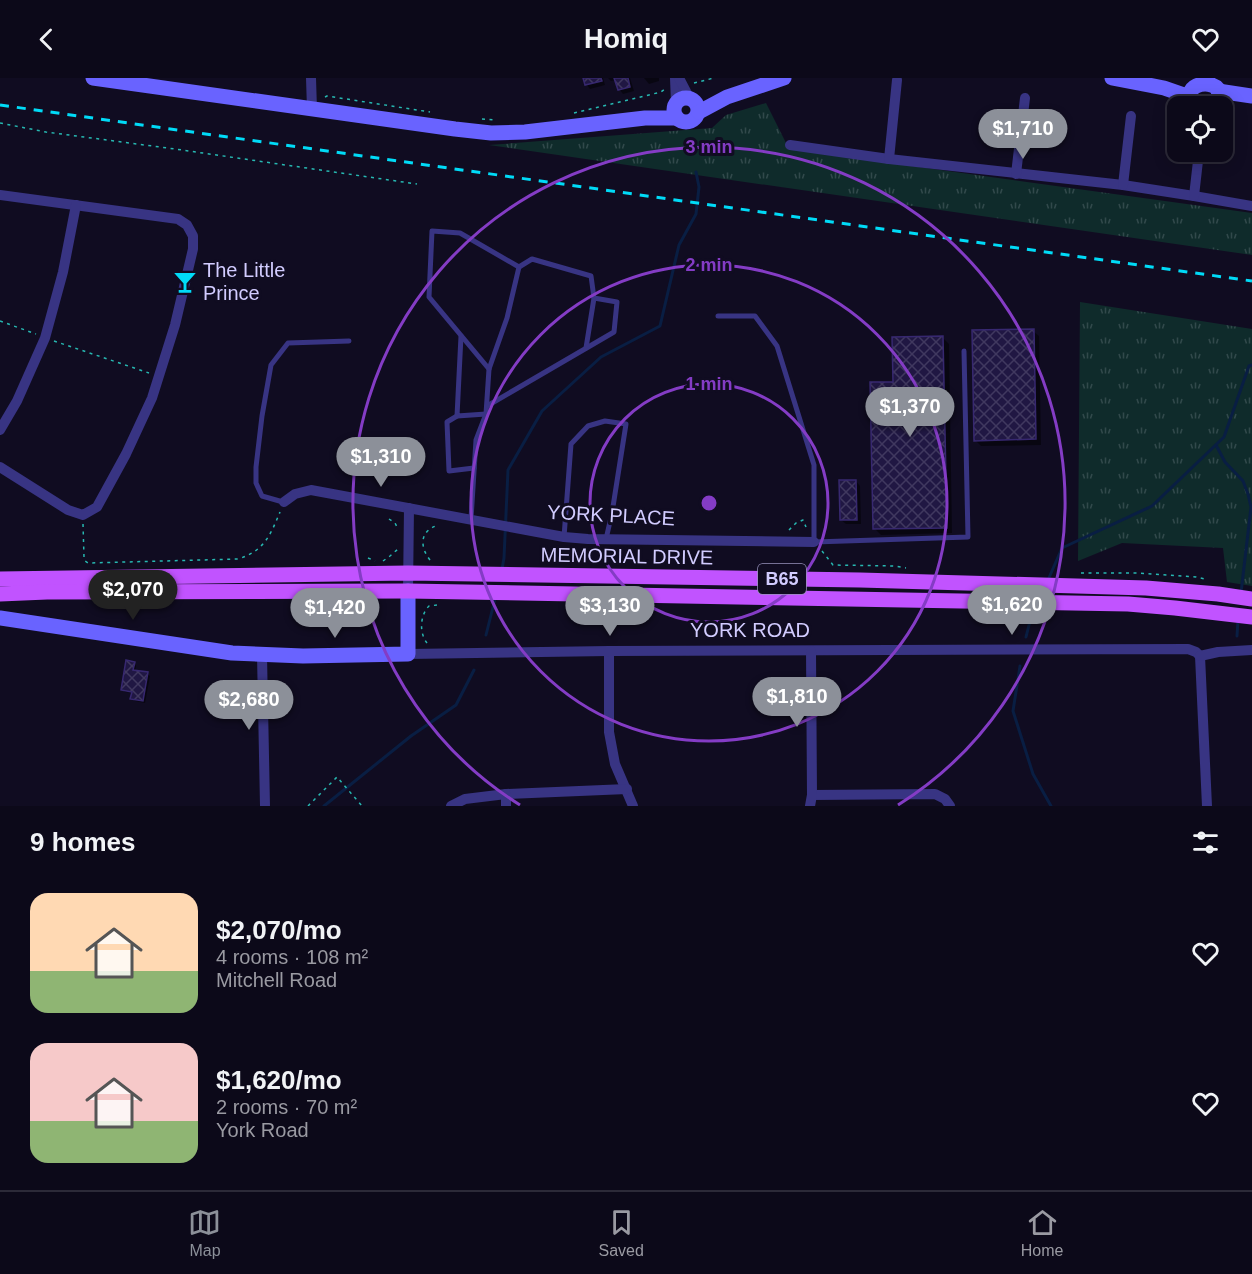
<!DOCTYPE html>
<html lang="en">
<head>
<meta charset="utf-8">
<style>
  :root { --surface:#0c0919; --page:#151222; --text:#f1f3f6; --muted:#9a9aa2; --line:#2c2a38; --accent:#8c9099 }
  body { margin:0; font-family:Helvetica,sans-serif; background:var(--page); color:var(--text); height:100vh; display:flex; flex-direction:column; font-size:22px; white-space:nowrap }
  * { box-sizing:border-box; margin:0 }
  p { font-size:20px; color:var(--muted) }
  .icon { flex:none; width:33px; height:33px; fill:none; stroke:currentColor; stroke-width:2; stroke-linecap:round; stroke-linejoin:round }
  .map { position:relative; height:728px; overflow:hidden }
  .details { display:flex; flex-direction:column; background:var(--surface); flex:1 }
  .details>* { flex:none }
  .tools { position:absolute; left:1167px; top:18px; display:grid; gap:12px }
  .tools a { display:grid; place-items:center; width:66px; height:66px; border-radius:12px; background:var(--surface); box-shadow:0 3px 15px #0003,0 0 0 2px var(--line); font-size:30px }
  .price { position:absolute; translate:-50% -51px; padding:0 14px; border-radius:21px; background:var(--accent); color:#fff; font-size:20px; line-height:39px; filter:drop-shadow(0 2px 3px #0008) }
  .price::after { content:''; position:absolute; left:50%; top:36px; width:18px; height:14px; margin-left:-9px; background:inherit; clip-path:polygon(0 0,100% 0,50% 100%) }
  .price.on { background:#222; color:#fff }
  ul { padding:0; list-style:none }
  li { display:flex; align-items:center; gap:18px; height:150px; padding:0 30px }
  li span { display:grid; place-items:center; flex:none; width:168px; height:120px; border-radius:18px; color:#555 }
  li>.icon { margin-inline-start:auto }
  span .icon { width:72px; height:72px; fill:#fffc; stroke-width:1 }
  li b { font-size:26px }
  h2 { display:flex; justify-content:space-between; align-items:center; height:72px; padding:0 30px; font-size:26px }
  header { display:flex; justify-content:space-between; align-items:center; height:78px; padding:0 30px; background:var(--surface); font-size:27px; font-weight:800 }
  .menu { display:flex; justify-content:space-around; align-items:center; height:84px; border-top:2px solid var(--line); background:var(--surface); font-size:16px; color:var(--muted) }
  .menu a { display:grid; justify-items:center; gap:3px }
  .menu .on { color:var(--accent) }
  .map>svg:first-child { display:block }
  .grass { fill:url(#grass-tufts) }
  .shadow { fill:#0007 }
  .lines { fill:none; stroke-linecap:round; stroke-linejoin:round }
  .stream { stroke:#091e43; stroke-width:3 }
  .building { fill:url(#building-cross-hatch); stroke:#372870; stroke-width:1.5 }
  .path { stroke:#27b8b1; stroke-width:1.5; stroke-dasharray:3 4.5; stroke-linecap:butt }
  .lane { stroke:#383483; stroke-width:5 }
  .street { stroke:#383483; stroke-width:10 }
  .secondary { stroke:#6963ff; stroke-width:15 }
  .primary { stroke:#c153ff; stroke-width:15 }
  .rail { stroke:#00dbf7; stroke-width:3; stroke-dasharray:9 8; stroke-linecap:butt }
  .ring { fill:none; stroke:#843cc5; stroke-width:3 }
  .labels { text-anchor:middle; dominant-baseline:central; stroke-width:6; stroke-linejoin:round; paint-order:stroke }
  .shield { fill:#100c21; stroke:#9892bc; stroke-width:1.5 }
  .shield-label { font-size:18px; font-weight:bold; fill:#d2ccff }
  .poi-label { font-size:20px; fill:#d2ccff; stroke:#100c21; text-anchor:start }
  .street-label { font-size:20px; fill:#d2ccff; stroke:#100c21 }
  .centre { fill:#843cc5; stroke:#100c21; stroke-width:3 }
  .ring-label { font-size:18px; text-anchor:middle; font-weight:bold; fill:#843cc5; stroke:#100c21; stroke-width:6; stroke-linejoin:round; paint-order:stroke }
</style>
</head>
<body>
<header><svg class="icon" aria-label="back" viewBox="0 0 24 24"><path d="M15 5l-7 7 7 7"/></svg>Homiq<svg class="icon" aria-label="heart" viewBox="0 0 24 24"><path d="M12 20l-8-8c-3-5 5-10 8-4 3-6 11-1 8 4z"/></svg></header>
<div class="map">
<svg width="1252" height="728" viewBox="0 0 1252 728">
  <defs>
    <pattern id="grass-tufts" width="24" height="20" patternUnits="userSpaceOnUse" patternTransform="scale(1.5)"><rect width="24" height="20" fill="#0f2b2b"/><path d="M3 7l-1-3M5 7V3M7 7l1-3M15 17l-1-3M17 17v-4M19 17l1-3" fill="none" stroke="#31494b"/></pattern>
    <pattern id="building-cross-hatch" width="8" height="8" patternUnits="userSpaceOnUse" patternTransform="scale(1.5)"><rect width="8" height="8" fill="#201743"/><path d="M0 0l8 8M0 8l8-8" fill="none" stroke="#40385f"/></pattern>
  </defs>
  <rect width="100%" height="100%" fill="#100c21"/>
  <g class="grass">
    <path d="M766,25L789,71L1252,135V177L489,67L712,50L726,37Z"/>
    <path d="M1080,224L1252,251V508L1227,504L1223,470L1122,465L1078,483Z"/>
  </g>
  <g class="shadow">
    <path d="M584,0H603L605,7L590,11L586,6Z"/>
    <path d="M608,0H630L634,13L623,16L619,11L616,2L611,3Z"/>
    <path d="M644,0H659V3L649,6Z"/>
    <path d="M1033,253L1039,258L1041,367L981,368L975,362Z"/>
    <path d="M943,260L949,266L952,455L881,457L875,451Z"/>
    <path d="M856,403L860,408L861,446H846L841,442Z"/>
    <path d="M134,585L136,588L135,594L147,596L150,598L145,625L135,623L132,621L133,615L125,614L122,611Z"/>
  </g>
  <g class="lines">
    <g class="stream">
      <path d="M1216,367L1225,384L1243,403L1248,416L1251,429L1241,515"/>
      <path d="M502,491L504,480L508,392L542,333L601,279L660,248L679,167L696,136L699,109L696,94"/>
      <path d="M1048,502L1062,470L1152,428L1224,359L1249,288L1252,287"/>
      <path d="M486,557L495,521"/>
      <path d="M1237,558L1238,542"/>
      <path d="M1026,559L1029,547L1036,530"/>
      <path d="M1020,588L1013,633L1033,696L1051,728"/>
      <path d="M324,728L411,658L456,627L474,592"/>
    </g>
  </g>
  <g class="building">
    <path d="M583,0H601L602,3L585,7Z"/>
    <path d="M614,0H628L630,9L618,12Z"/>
    <path d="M1034,251L1036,361L974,363L972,252Z"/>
    <path d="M943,258L947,450L873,451L870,304H893L892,259Z"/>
    <path d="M839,402H856L857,442H840Z"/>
    <path d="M126,582L135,584L133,592L148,594L143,623L130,621L132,614L121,612Z"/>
  </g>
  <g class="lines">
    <g class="path">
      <path d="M694,5L714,0"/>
      <path d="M325,19L327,18L430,34"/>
      <path d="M574,35L661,14L665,11"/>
      <path d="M482,41L495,42"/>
      <path d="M0,45L46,54L175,71L417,106"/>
      <path d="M0,243L36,256"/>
      <path d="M54,263L149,295"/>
      <path d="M389,441L395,445L398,451"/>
      <path d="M83,446L84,479L85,483L88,485L238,481C264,473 270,458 280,434"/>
      <path d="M789,452L796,445L803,442L806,449"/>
      <path d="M822,473L833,487L894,488L906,490"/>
      <path d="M368,480L375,483"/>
      <path d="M430,482C419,468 420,452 439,447"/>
      <path d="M383,483L390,478L398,471"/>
      <path d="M1081,495H1137L1196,499L1205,501"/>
      <path d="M427,565C419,555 420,537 429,528L437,527L441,529"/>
      <path d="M308,728L337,699L362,728"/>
    </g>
    <g class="lane">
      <path d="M718,238H755L777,268L814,387V464L968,459L964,273"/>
      <path d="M461,258L457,338L486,336"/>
      <path d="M586,270L594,220"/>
      <path d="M487,328L614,254L617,224L594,220L591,198L532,181L519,189L460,155L432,153L429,219L489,291"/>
      <path d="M457,338L447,344L449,393L474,390"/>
      <path d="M283,424L262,418L256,405V389L262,338L271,287L288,265L349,263"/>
      <path d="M471,441L476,362L486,336L489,291L507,240L519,189"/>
      <path d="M564,459L571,366L588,348L605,343L626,346L612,435L606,461"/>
    </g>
    <g class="street">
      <path d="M311,0L312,31"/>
      <path d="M675,0L676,25"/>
      <path d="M679,0L690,21"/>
      <path d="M790,67L889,81L1123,107L1194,118L1252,128"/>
      <path d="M889,81L897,2"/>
      <path d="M1016,96L1025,20"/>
      <path d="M1123,107L1131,38"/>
      <path d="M0,117L178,141L187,147L193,158V171L175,247L152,320L126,376L97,429L83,437L68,432L0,389"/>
      <path d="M1194,118L1199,74"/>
      <path d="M0,352L17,323L45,260L63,194L76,127"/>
      <path d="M284,424L295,416L311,412L564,459L588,461L814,464"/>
      <path d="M408,513L409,430"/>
      <path d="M609,573V654L615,686L633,728"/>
      <path d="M408,576L609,573L1188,571L1196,574L1200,578"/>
      <path d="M262,577L265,728"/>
      <path d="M1200,578L1207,728"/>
      <path d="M1200,578L1218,574L1252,572"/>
      <path d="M812,717L935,716L945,721L950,728"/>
      <path d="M451,728L465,721L506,716L627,711"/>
      <path d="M506,728V716"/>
      <path d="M810,728L812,717L811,573"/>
    </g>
    <g class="secondary">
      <path d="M93,0L455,51L491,55L525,54L645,40H677"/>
      <path d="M1112,0L1164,10L1190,19"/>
      <path d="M1218,13L1252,18"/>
      <circle cx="686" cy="32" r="12"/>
      <path d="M1196,28C1177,8 1209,0 1218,11C1221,18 1218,23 1213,28"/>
      <path d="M699,34L727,19L784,0"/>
      <path d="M0,540L232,575L303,578L408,576V513"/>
    </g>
    <g class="primary">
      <path d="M0,501L408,495L860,502L1146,510L1218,516L1252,521"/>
      <path d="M0,516L47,514L408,513L1128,526L1175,530L1252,539"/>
    </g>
    <path class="rail" d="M0,27L1252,203"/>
  </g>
  <g class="ring">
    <circle cx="709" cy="425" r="119"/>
    <circle cx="709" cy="425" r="238"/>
    <path d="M520 727A356 356 0 1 1 898 727"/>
  </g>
  <defs>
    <g id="bar-bare" transform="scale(1.8)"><path d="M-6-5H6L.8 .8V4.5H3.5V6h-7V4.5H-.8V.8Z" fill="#00dbf7" stroke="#100c21" stroke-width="2.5" paint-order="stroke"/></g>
  </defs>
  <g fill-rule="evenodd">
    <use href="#bar-bare" x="185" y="204"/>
  </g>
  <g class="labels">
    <rect class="shield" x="758" y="486" width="48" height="30" rx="4.5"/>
    <g class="shield-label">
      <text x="782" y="501">B65</text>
    </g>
    <g class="poi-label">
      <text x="203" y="192">The Little<tspan x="203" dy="23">Prince</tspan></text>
    </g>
    <g class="street-label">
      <text transform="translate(611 437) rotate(3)">YORK PLACE</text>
      <text transform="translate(627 478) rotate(1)">MEMORIAL DRIVE</text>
      <text x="750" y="552">YORK ROAD</text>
    </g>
  </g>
  <circle cx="709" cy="425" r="9" class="centre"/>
  <g class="ring-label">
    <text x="709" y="75">3 min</text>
    <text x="709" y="193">2 min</text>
    <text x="709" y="312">1 min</text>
  </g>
</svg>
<div class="tools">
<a><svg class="icon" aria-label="locate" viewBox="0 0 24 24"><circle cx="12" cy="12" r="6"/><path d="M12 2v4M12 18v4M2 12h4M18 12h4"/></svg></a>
</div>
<b class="price" style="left:1023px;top:82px">$1,710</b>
<b class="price" style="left:910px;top:360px">$1,370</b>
<b class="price" style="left:381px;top:410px">$1,310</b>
<b class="price on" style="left:133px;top:543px">$2,070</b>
<b class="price" style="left:1012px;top:558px">$1,620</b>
<b class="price" style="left:610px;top:559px">$3,130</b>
<b class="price" style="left:335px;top:561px">$1,420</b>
<b class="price" style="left:797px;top:650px">$1,810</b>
<b class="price" style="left:249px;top:653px">$2,680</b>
</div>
<section class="details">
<h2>9 homes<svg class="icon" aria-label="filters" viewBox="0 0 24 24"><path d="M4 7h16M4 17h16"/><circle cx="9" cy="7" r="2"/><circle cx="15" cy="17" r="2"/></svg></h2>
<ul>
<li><span style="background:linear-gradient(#ffd9b3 65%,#8fb573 0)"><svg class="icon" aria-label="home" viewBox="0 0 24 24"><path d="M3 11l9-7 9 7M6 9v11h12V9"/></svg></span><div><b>$2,070/mo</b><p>4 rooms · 108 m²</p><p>Mitchell Road</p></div><svg class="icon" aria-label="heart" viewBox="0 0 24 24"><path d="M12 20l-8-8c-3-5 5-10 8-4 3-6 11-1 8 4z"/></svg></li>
<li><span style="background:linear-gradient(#f6c9c9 65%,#8fb573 0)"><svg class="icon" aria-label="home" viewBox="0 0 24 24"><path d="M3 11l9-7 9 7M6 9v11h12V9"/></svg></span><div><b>$1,620/mo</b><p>2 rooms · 70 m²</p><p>York Road</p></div><svg class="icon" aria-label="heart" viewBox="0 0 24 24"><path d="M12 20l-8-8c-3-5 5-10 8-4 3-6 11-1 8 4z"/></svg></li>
</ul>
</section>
<nav class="menu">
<a class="on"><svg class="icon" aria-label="map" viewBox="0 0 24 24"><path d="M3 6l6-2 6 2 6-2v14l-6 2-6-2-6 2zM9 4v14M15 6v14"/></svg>Map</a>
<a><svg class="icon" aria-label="saved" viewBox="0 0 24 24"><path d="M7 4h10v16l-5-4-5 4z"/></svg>Saved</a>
<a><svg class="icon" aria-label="home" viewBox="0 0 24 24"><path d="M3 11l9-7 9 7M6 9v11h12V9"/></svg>Home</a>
</nav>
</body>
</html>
